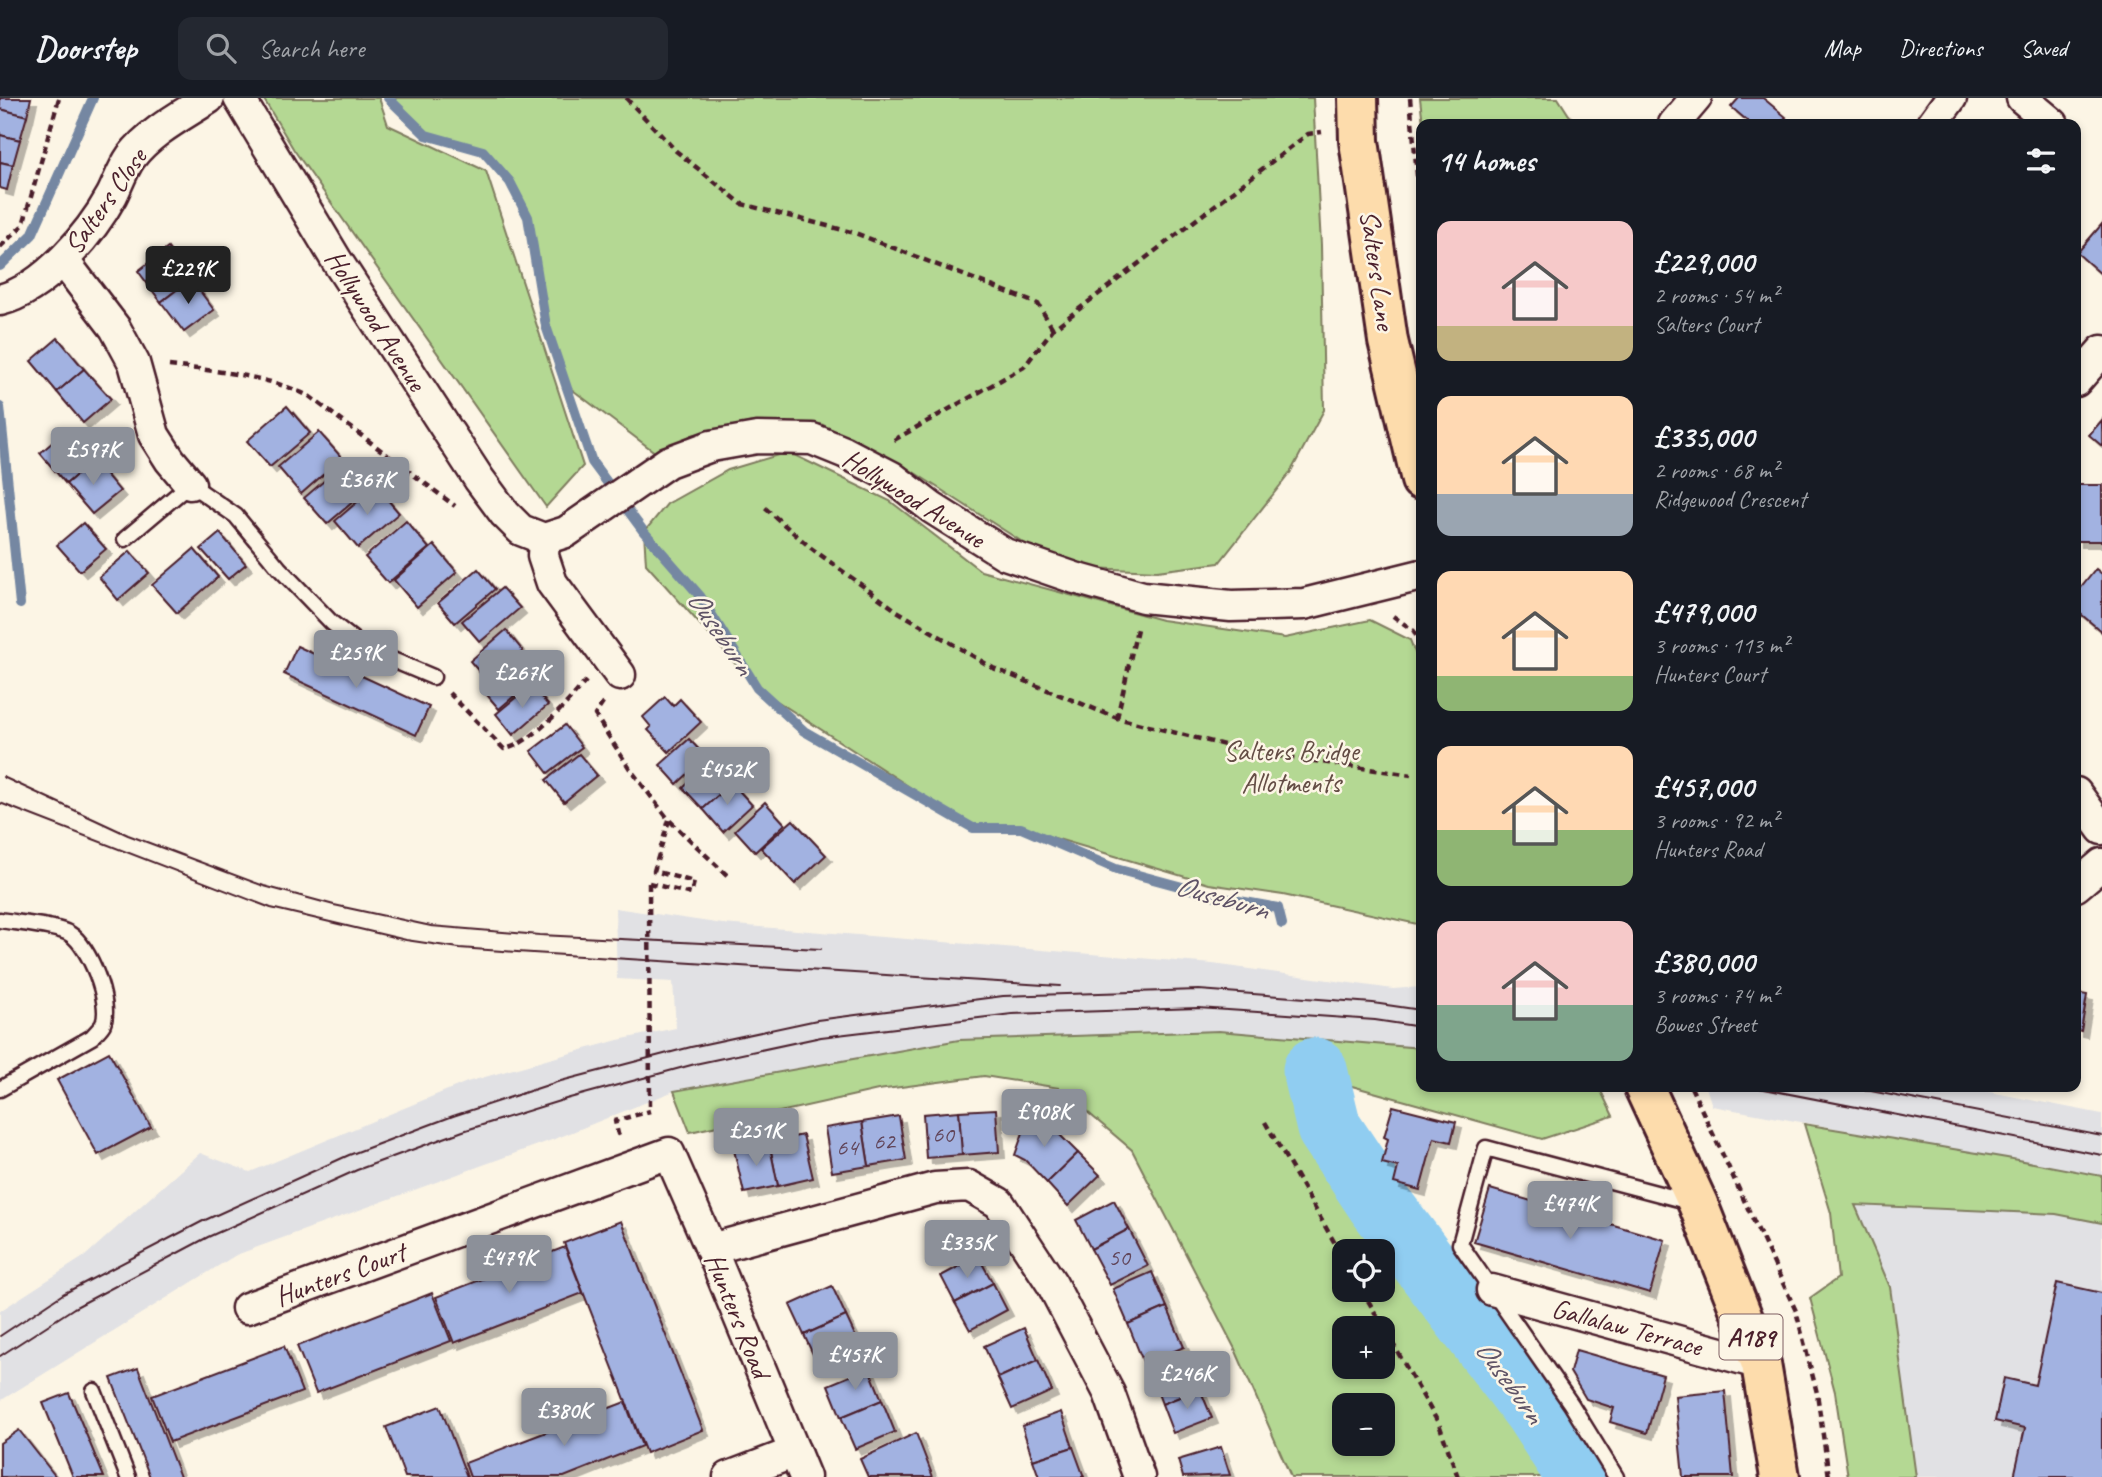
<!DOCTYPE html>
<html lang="en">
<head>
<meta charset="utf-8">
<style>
  :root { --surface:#171b24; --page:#242831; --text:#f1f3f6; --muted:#9ea1a6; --line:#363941; --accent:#8c9099 }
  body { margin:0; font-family:Caveat,sans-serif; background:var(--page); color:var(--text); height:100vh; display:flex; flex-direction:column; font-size:26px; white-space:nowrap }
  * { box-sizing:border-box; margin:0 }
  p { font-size:23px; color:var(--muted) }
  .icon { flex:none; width:38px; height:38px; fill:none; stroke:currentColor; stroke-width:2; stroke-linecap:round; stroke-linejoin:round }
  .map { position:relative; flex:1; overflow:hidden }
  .drawer { position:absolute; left:1416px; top:21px; width:665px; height:973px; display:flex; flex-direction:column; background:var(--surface); border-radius:14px; box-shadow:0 4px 10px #0003 }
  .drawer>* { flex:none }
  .fabs { position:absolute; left:1332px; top:1141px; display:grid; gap:14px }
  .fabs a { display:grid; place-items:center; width:63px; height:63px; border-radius:14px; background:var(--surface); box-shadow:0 4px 10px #0003; font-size:35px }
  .price { position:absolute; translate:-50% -60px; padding:0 16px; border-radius:7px; background:var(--accent); color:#fff; font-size:23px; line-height:46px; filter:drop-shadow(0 2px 4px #0008) }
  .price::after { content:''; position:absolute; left:50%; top:42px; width:21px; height:16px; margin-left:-10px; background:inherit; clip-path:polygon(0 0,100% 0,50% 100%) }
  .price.active { background:#222; color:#fff }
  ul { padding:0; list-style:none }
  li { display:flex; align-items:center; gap:21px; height:175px; padding:0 21px }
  li span { display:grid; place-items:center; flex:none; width:196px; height:140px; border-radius:14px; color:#555 }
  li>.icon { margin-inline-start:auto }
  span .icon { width:84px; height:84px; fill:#fffc; stroke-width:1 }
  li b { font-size:30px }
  h2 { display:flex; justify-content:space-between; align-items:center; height:84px; padding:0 21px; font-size:30px }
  header { display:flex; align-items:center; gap:42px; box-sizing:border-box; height:98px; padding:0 35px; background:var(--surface); border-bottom:2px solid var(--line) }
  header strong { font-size:33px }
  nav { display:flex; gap:38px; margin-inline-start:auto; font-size:24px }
  .search { width:490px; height:63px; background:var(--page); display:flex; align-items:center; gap:18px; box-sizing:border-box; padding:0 24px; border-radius:14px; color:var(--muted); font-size:26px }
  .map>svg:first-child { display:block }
  .built { fill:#e1e1e4 }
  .green { fill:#b4d893; stroke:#7f7c5f; stroke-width:2; fill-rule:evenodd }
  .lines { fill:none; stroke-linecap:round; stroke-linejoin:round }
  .stream { stroke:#7487a2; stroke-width:10 }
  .river { stroke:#90cdf1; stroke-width:65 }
  .building { fill:#a2b2e1; stroke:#4a1f2b; stroke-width:2; filter:url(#shadow) }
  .lane-casing { stroke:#4a1f2b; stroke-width:19 }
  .street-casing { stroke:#4a1f2b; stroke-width:35 }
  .primary-casing { stroke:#4a1f2b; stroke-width:44 }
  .path { stroke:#4a1f2b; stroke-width:4.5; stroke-dasharray:7 5; stroke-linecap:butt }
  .lane { stroke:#fcf5e5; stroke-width:14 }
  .street { stroke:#fcf5e5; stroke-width:30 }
  .primary { stroke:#fddcac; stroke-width:38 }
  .tram { stroke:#4a1f2b; stroke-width:2 }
  .path-bridge { stroke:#4a1f2b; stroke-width:4.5; stroke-dasharray:7 5; stroke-linecap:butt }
  .labels { text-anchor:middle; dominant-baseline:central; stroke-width:5; stroke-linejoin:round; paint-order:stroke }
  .number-label { font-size:24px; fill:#604458 }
  .shield { fill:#fcf5e5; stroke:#7f5f63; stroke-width:2 }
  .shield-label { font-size:26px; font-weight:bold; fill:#4a1f2b }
  .street-label { font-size:28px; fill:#4a1f2b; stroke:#fcf5e5 }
  .park-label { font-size:28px; fill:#644d45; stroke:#fcf5e5 }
  .water-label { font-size:30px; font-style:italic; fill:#5f5366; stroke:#fcf5e5 }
</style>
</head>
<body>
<header>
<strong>Doorstep</strong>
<div class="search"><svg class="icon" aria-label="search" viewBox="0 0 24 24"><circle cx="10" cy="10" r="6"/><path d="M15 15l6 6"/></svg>Search here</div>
<nav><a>Map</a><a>Directions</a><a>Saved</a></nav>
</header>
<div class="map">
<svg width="2102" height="1379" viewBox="0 0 2102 1379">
  <defs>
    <filter id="shadow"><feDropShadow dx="6" dy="6" stdDeviation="0" flood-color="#0004"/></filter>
  </defs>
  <rect width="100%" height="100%" fill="#fcf5e5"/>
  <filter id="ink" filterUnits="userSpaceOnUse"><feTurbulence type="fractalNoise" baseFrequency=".0143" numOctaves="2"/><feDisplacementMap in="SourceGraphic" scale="14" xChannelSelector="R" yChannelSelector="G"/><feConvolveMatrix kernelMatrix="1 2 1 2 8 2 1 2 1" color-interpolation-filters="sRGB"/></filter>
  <g filter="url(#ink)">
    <g class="built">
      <path d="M615,810L723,826L1213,866L1393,891L1421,889V950L1219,933L959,942L674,993L560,1039L236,1157L0,1303V1213L85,1158L200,1055L250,1074L467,984L618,942L676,930L673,884L617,881Z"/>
      <path d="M1706,989H1965L2102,1016V1078L1712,1008Z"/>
      <path d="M1854,1107L2056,1116L2102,1125V1379H1916L1890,1189Z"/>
    </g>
    <g class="green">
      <path d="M263,0H379L388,27L486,73L583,368L546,409L294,52Z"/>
      <path d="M388,0H1313L1321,147L1324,312L1290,375L1219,465L1157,473L1090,470L1027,447L901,366L821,326L753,324L692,337L656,355L566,287L546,228L528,119L510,84L483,53L426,37Z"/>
      <path d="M1420,0H1558L1569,17L1579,26H1423Z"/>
      <path d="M788,354L890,403L981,473L1162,522L1285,540L1370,522L1410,542L1421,570V824L1417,826L1283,797L1209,786L1021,730H973L757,590L646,466L644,434L667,406L728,372Z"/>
      <path d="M1219,933L1421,950V989H1599L1613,1018L1542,1041L1341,985L1353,1031L1375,1078L1442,1156L1574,1344L1594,1379H1291L1235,1251L1132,1052L1059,990L984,978L878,992L690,1034L674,993L959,942ZM1344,1153H1382V1192H1344ZM1344,1230H1382V1269H1344ZM1344,1307H1382V1346H1344Z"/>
      <path d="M1804,1026L2007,1060L2102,1078V1125L2056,1116L1855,1107L1890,1189L1916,1379H1848L1835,1294L1810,1200L1838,1180L1831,1115Z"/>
    </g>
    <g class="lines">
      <g class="stream">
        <path d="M388,0L426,37L483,53L510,84L528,119L546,228L592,364L644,434L700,498L757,590L804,633L973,730H1021L1116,771L1223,800L1278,810L1282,826"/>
        <path d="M0,168L32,137L93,0"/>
        <path d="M0,309L20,506"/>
      </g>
      <path class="river" d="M1315,972L1329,1030L1379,1105L1537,1314L1579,1379"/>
    </g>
    <g class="building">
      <path d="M0,0H31L27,18L0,11Z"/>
      <path d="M1739,0H1763L1786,19L1780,26H1751L1731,9Z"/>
      <path d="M0,11L27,18L20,42L0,37Z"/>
      <path d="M0,37L20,42L13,67L0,64Z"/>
      <path d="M0,64L13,67L7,92L0,90Z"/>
      <path d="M2102,126V177L2077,155Z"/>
      <path d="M168,150L191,181L161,204L138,173Z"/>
      <path d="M191,181L214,212L184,234L161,204Z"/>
      <path d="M58,240L84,271L57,294L31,263Z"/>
      <path d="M84,271L111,301L83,325L57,294Z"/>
      <path d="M287,308L310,335L270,369L247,343Z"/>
      <path d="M2102,322V348L2089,337Z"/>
      <path d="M68,331L94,362L66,386L40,355Z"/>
      <path d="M319,334L342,360L301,396L278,369Z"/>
      <path d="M94,362L120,393L92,416L66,386Z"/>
      <path d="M345,365L368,391L327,426L304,400Z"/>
      <rect x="2076" y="387" width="26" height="56"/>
      <path d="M376,388L399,415L358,450L335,423Z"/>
      <path d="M406,423L429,450L388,485L365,459Z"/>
      <path d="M83,425L106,451L80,473L57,447Z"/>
      <path d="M220,435L246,466L228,481L201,451Z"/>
      <path d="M434,447L457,474L417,509L394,482Z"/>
      <path d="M194,451L218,479L177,515L152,487Z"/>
      <path d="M130,453L149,475L118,502L99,479Z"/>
      <path d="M478,471L495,491L455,525L438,505Z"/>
      <path d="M2096,471L2102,476V534L2076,512V496Z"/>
      <path d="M502,490L520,510L480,544L462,523Z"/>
      <path d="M506,532L523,553L487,583L470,563Z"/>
      <path d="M297,548L429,609L416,637L284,576Z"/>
      <path d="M517,561L534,581L499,611L482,591Z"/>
      <path d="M531,587L548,607L513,637L496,616Z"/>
      <path d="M665,599L673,608L680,601L701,624L669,654L648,632L651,629L643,619Z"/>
      <path d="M565,627L582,649L548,675L531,653Z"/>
      <path d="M689,641L706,659L677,686L660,667Z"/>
      <path d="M579,656L597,677L564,704L546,682Z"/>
      <path d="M712,663L732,685L703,711L683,690Z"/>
      <path d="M732,685L752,707L723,734L703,711Z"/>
      <path d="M765,704L785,726L755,754L735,732Z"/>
      <path d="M793,722L826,757L795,786L761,750Z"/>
      <path d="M2076,895L2087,897L2081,933L2076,932Z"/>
      <path d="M109,954L151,1029L98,1057L57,982Z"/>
      <path d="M1393,1008L1456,1024L1451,1044L1434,1040L1420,1092L1394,1085L1398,1069L1382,1065L1388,1041L1384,1039Z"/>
      <path d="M996,1011L999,1054L962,1057L959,1013Z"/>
      <path d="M959,1013L962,1057L926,1060L923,1016Z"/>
      <path d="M899,1018L906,1062L869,1068L862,1024Z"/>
      <path d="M1029,1018L1047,1024L1078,1055L1047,1085L1025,1062L1015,1057Z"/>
      <path d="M862,1024L869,1068L832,1074L825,1030Z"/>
      <path d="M803,1037L813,1080L778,1088L769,1044Z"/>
      <path d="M769,1044L778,1088L744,1095L734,1052Z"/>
      <path d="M1078,1055L1100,1077L1068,1108L1047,1085Z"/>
      <path d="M1490,1091L1665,1142L1650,1195L1474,1144Z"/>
      <path d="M1114,1102L1129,1131L1091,1151L1076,1122Z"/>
      <path d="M621,1123L703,1332L646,1355L564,1145Z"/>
      <path d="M1129,1131L1148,1168L1110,1187L1091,1151Z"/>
      <path d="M565,1149L583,1195L454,1245L436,1199Z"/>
      <path d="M978,1158L993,1185L955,1205L941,1178Z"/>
      <path d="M1152,1174L1167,1209L1128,1226L1113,1191Z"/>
      <path d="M993,1185L1007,1212L970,1232L955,1205Z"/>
      <path d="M2057,1185L2102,1195V1379H2014L2025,1330L1995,1323L2004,1280L2035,1287Z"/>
      <path d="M832,1188L846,1218L804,1237L790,1207Z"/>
      <path d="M432,1195L451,1243L316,1295L297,1248Z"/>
      <path d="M1167,1209L1184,1249L1144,1266L1128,1226Z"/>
      <path d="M846,1218L860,1248L818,1267L804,1237Z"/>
      <path d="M1024,1230L1038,1262L998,1280L984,1248Z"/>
      <path d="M284,1248L302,1294L170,1344L152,1298Z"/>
      <path d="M1576,1252L1663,1277L1647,1335L1610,1324L1614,1310L1586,1301L1570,1274Z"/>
      <path d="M1038,1262L1052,1293L1012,1311L998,1280Z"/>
      <path d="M1189,1262L1200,1291L1162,1306L1151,1277Z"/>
      <path d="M138,1270L180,1379H150L111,1280Z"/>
      <path d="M869,1270L882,1302L841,1319L828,1287Z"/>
      <path d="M1200,1291L1212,1320L1173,1335L1162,1306Z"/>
      <path d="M1725,1293L1733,1379H1683L1675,1298Z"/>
      <path d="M69,1295L104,1379H73L43,1305Z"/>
      <path d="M882,1302L895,1334L855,1351L841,1319Z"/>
      <path d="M625,1304L642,1348L564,1379H470L465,1365Z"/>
      <path d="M440,1308L467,1379H405L386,1329Z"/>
      <path d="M1061,1314L1073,1349L1033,1362L1022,1328Z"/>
      <path d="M19,1332L56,1379H0V1345Z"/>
      <path d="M916,1335L933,1379H868L860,1361Z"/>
      <path d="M1073,1349L1084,1379H1039L1033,1362Z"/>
      <path d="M1221,1349L1230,1377L1183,1379L1178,1362Z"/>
    </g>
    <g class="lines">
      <g class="lane-casing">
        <g id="lane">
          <path d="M125,441L190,386L236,418L279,470L332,525L364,550L433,579"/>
          <path d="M0,822C17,825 57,828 70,836C89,847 112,905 103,926C101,930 95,935 92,939L0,991"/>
          <path d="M94,1293L128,1379"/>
          <path d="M1616,1379L1571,1306L1460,1146L1486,1050L1690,1104"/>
        </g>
      </g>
      <g class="street-casing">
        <g id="street">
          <path d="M239,0L337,163L479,381L505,416L521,432L544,441L566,434L668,364L711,348L757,340L812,341L844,354L892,379L932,410L1005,456L1075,480L1143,499L1231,508L1304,506L1421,477"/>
          <path d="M2022,0L2053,26"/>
          <path d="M1674,26L1696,0"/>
          <path d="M1932,26L1951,0"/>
          <path d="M63,162L115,230L134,265L154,337L170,362L190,386"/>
          <path d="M0,202C44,191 90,137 112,97C118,85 123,70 131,59C151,33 183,17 209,0"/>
          <path d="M2076,283L2102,253"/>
          <path d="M544,441L543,458L552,485L620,577"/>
          <path d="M2076,695L2102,731"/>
          <path d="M2076,788L2102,766"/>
          <path d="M711,1151L935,1090L969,1088L999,1105L1052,1186L1109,1295L1139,1379"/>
          <path d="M1492,1192L1761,1266"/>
          <path d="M247,1210L669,1055L711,1151L805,1379"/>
          <path d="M729,1379L795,1354"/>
        </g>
      </g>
      <g class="primary-casing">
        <g id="primary">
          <path d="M1358,0L1359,43L1388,243L1421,382"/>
          <path d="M1644,989L1698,1106L1761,1266L1780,1379"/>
        </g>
      </g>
      <g class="path">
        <path d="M626,0L676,53L742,106L855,135L1038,206L1053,231"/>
        <path d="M1410,0L1421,121"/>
        <path d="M0,149L23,127L59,0"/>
        <path d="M169,268C218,273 264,277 309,298L455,408"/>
        <path d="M894,342L1024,269L1053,231L1308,36L1322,34"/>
        <path d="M765,410L811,450L897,513L993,570L1117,620L1252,654L1411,677"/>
        <path d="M1393,518L1414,533L1421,548"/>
        <path d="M449,595L504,651C531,647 568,604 586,583"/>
        <path d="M603,605L595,617L630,671L669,722L729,779"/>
        <path d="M1117,620L1137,531"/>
        <path d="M649,785L691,796L694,784L654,773L669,722"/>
        <path d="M1691,989L1796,1213L1817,1295L1829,1379"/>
        <path d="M1265,1024L1344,1161"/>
        <path d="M620,1035L618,1036L615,1023L650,1013"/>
        <path d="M1362,1192L1439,1326L1458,1379"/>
      </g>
      <use href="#lane" class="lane"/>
      <use href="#street" class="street"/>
      <use href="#primary" class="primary"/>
      <g class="tram">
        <path d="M3,679L128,737L264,788L334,807L431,828L540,837L821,851"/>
        <path d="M0,705L271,810L406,842L459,850L517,854L1060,888"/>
        <path d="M1754,989L2102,1057"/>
        <path d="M1850,989L2102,1038"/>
        <path d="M0,1238L63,1196L203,1123L349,1057L453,1018L557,984L691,949L817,922L1003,898L1199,892L1373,905L1421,912"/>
        <path d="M0,1258L74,1210L208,1139L357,1072L463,1033L566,1001L695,966L821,939L1012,916L1198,910L1375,922L1421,929"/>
      </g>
      <path class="path-bridge" d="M649,785L650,1013"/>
    </g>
  </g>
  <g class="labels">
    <g class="number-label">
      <text x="943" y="1036">60</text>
      <text x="884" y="1043">62</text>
      <text x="847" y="1049">64</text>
      <text x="1119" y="1159">50</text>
    </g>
    <rect class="shield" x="1719.5" y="1216.5" width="63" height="45" rx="5"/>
    <g class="shield-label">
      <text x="1751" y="1239">A189</text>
    </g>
    <g class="street-label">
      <text transform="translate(105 103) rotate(-55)">Salters Close</text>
      <text transform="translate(1378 172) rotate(82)">Salters Lane</text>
      <text transform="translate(376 222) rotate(57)">Hollywood Avenue</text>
      <text transform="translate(914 400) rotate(32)">Hollywood Avenue</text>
      <text transform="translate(340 1176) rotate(-20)">Hunters Court</text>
      <text transform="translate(738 1217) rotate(68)">Hunters Road</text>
      <text transform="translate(1627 1229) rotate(15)">Gallalaw Terrace</text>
    </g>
    <g class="park-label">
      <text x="1291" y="652">Salters Bridge<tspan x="1291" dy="32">Allotments</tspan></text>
    </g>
    <g class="water-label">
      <text transform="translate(721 534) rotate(56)">Ouseburn</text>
      <text transform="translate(1222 799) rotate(16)">Ouseburn</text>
      <text transform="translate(1510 1283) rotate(54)">Ouseburn</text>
    </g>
  </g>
</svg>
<div class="fabs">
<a><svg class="icon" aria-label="locate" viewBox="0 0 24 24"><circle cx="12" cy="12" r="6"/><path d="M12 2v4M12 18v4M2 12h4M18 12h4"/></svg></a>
<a>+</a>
<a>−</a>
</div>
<b class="price active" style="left:188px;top:208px">£229K</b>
<b class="price" style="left:93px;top:389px">£597K</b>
<b class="price" style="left:367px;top:419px">£367K</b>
<b class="price" style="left:356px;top:592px">£259K</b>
<b class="price" style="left:522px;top:612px">£267K</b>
<b class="price" style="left:727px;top:709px">£452K</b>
<b class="price" style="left:1044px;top:1051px">£908K</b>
<b class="price" style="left:756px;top:1070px">£251K</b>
<b class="price" style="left:1570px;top:1143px">£474K</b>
<b class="price" style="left:967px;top:1182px">£335K</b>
<b class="price" style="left:509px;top:1197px">£479K</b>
<b class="price" style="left:855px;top:1294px">£457K</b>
<b class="price" style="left:1187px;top:1313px">£246K</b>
<b class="price" style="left:564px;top:1350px">£380K</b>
<section class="drawer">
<h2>14 homes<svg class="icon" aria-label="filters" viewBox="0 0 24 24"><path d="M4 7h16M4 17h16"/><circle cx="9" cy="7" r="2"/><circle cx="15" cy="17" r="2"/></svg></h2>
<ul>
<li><span style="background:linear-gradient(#f6c9c9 75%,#c2b280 0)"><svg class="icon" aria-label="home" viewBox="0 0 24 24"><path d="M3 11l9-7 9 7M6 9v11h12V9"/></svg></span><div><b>£229,000</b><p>2 rooms · 54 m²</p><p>Salters Court</p></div></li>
<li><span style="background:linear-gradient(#ffd9b3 70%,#9aa5b1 0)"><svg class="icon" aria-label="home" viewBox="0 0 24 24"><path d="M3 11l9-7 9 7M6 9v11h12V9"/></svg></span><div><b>£335,000</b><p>2 rooms · 68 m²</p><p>Ridgewood Crescent</p></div></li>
<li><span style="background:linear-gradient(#ffd9b3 75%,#8fb573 0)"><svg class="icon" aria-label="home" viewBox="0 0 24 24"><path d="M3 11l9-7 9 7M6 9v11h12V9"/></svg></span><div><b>£479,000</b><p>3 rooms · 113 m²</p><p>Hunters Court</p></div></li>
<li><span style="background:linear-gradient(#ffd9b3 60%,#8fb573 0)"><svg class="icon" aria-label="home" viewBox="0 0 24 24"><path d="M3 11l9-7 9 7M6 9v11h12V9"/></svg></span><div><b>£457,000</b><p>3 rooms · 92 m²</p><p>Hunters Road</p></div></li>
<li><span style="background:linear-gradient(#f6c9c9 60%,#7fa58c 0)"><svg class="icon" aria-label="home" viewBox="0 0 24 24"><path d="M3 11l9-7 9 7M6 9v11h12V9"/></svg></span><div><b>£380,000</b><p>3 rooms · 74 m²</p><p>Bowes Street</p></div></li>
</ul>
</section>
</div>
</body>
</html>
